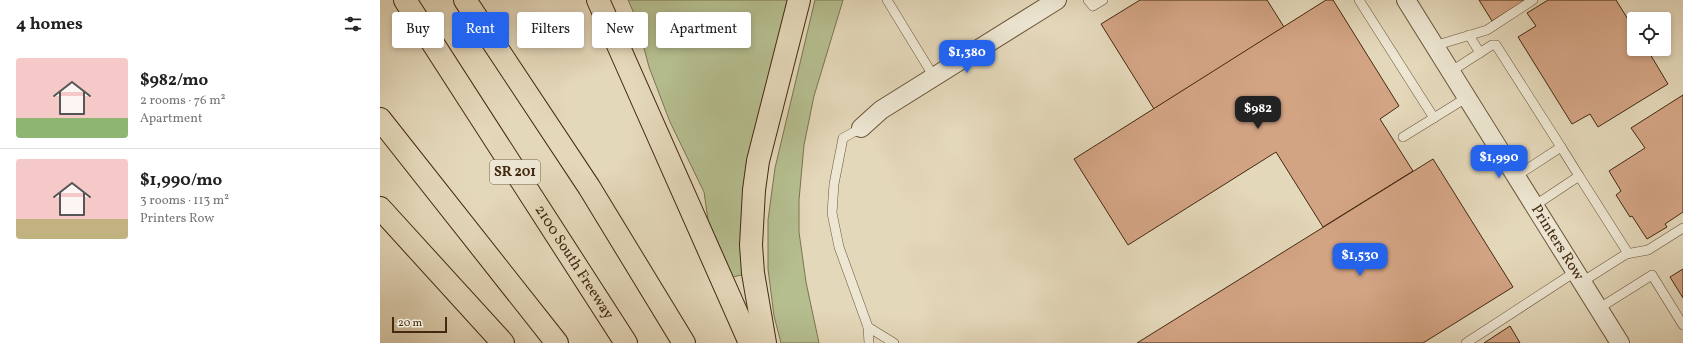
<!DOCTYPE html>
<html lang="en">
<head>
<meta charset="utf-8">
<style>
  :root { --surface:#fff; --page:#f6f6f6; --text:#222; --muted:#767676; --line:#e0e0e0; --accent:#2563eb }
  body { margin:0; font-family:Vollkorn,serif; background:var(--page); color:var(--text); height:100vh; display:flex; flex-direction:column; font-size:15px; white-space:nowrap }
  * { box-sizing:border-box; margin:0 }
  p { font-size:13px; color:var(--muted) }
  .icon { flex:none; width:22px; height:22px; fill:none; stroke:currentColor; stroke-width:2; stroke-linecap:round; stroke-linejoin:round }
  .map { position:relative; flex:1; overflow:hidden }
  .panel { display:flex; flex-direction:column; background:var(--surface); width:380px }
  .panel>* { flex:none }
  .guide { position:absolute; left:12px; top:12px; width:380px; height:36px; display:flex; gap:8px }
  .buttons { position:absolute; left:1247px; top:12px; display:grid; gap:8px }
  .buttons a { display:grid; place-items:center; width:44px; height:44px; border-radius:4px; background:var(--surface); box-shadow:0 2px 6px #0003; font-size:20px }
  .scale { position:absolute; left:12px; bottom:10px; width:55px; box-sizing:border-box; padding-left:4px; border:2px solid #432910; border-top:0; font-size:11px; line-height:14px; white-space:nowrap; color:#432910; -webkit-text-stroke:3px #ede6d2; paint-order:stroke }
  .price { position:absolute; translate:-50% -34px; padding:0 9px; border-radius:8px; background:var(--accent); color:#fff; font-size:13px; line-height:26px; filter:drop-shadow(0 1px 2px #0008) }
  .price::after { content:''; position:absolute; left:50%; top:24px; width:12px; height:9px; margin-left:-6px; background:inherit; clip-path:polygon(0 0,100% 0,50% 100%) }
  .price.active { background:#222; color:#fff }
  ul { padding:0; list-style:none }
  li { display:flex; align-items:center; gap:12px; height:100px; padding:0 16px }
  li+li { border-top:1px solid var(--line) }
  li span { display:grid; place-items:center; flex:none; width:112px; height:80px; border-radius:4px; color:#555 }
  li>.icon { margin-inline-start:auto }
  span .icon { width:48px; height:48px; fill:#fffc; stroke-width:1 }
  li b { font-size:17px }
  h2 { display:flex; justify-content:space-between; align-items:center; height:48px; padding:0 16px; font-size:17px }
  .chip { padding:0 14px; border-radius:4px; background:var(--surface); box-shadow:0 2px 6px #0003; font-size:14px; line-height:36px }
  .chip.active { background:var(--accent); color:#fff }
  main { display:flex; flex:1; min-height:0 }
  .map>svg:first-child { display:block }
  .green { fill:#b5be8f; stroke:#7c7450 }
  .building { fill:#d3a484; stroke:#432910 }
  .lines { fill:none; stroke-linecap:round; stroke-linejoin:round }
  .lane-casing { stroke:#6b553a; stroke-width:10 }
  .street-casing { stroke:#6b553a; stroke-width:20 }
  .highway-casing { stroke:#432910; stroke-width:24 }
  .lane { stroke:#ede6d2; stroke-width:9 }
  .street { stroke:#ede6d2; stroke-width:18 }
  .highway { stroke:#e4d8ba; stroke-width:22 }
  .labels { text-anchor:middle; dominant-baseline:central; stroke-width:4; stroke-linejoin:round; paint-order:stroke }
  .shield { fill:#ede6d2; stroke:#76624a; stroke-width:1 }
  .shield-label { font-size:14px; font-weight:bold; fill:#432910 }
  .street-label { font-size:15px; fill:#432910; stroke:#ede6d2 }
</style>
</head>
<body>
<main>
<section class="panel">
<h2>4 homes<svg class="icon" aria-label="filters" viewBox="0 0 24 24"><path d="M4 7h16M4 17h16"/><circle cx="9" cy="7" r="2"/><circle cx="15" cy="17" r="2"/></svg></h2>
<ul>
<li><span style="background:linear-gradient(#f6c9c9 75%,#8fb573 0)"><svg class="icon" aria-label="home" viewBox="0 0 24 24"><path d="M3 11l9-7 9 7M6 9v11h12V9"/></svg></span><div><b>$982/mo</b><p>2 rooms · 76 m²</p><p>Apartment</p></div></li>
<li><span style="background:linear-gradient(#f6c9c9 75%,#c2b280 0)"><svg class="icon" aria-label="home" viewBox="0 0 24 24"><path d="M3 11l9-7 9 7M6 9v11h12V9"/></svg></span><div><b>$1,990/mo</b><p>3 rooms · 113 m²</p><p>Printers Row</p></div></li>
</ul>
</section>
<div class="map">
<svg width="1303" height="343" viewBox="0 0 1303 343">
  <rect width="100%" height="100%" fill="#e4d8ba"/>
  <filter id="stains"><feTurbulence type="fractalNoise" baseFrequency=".005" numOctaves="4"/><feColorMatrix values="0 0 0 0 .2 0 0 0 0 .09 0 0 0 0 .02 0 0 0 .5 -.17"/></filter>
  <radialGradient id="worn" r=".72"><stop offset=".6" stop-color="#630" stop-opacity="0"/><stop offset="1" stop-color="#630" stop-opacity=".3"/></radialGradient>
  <g class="green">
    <path d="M248,0H411L365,274L353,277L328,220L324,192L290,122L269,67L256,18Z"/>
    <path d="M435,0H463L434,96L424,145L419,200V232L426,282L439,343H401L394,316L388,269V220L395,168Z"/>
  </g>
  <g class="building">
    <path d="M760,0H887L904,27L774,109L721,24Z"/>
    <path d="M946,0H953L1019,106L1000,119L1033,171L943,227L896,152L748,245L694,159Z"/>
    <path d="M1099,0H1146L1112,21Z"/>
    <path d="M1168,0H1236L1254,29V49H1267L1288,84L1218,127L1210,114L1192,124L1138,37L1156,26L1147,13Z"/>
    <path d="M1303,95V212L1285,224L1287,227L1267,239L1252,216L1250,217L1236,195L1241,191L1229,171L1265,148L1251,128Z"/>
    <path d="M1053,159L1133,287L1043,343H757Z"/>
    <path d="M1303,269V298L1290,277Z"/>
    <path d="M1130,326L1140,343H1104Z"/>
  </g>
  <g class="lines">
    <g class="lane-casing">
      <g id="lane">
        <path d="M507,0L554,77"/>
        <path d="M708,0L713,6L723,0"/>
        <path d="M979,0L1054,118"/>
        <path d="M1089,35L1100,53"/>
        <path d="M1054,46L1107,30L1153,0"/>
        <path d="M1070,72L1112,45H1116L1181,147L1135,177"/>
        <path d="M481,128L463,138L454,184L452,213L459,247L488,327L489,343"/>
        <path d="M1023,137L1086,98"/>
        <path d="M1181,147L1199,176"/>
        <path d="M1154,206L1199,176L1246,250V254L1243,256L1202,282"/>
        <path d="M1246,254L1268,250L1303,228"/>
        <path d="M1218,309L1272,275L1303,325"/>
        <path d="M488,327L514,343"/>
        <path d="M1086,343L1195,272"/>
      </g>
    </g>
    <g class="street-casing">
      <g id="street">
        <path id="s1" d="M1026,0L1240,343"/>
        <path d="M481,128L501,110L677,0"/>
      </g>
    </g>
    <g class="highway-casing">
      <g id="highway">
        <path id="s2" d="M25,0L246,343"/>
        <path d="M85,0L209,187L304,343"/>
        <path d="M218,0L370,343"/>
        <path d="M0,119L177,343"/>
        <path d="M0,208L123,343"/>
        <path d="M385,343L373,273L371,245L374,190L378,161L419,0"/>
      </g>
    </g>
    <use href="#lane" class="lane"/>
    <use href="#street" class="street"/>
    <use href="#highway" class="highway"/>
  </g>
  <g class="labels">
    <rect class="shield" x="110" y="160" width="50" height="24" rx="3"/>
    <g class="shield-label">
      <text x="135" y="172">SR 201</text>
    </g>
    <g class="street-label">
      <text stroke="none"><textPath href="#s1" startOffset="286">Printers Row</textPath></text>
      <text stroke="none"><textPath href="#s2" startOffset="312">2100 South Freeway</textPath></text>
    </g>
  </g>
  <rect width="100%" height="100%" filter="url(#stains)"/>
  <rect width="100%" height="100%" fill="url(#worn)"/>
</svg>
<div class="buttons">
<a><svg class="icon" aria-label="locate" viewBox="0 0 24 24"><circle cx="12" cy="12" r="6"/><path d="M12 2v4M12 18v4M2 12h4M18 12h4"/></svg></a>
</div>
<div class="scale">20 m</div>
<b class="price" style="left:587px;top:74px">$1,380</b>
<b class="price active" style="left:878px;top:130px">$982</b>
<b class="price" style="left:1119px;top:179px">$1,990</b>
<b class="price" style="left:980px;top:277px">$1,530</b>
<div class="guide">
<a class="chip">Buy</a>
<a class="chip active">Rent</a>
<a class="chip">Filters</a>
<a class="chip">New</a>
<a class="chip">Apartment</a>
</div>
</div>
</main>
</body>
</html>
